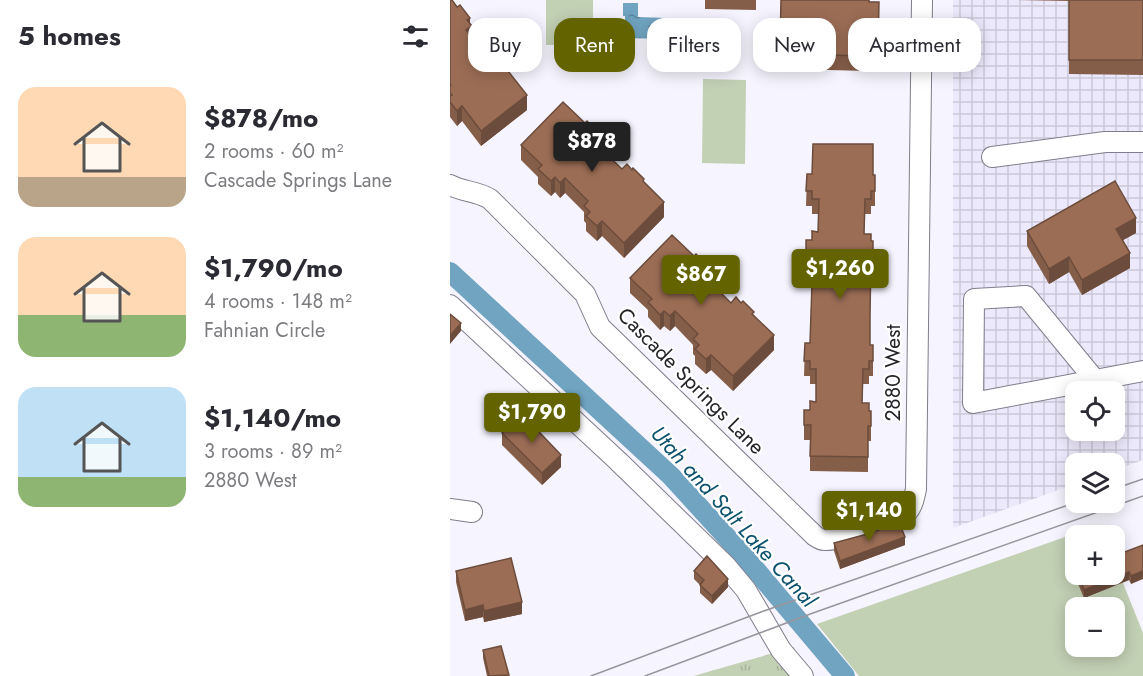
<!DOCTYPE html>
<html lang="en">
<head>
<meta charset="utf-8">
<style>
  :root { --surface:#fff; --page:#f7f7f7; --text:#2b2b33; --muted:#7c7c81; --accent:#636400 }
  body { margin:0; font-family:Jost,sans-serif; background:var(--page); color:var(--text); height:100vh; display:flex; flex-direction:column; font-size:22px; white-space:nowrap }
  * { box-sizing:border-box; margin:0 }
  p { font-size:20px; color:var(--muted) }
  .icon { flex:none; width:33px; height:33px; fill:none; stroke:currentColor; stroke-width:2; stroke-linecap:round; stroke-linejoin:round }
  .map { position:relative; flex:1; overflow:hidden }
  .panel { display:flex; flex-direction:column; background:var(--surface); width:450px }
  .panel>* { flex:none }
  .hud { position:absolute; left:18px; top:18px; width:570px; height:54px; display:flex; gap:12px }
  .buttons { position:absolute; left:615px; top:381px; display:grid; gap:12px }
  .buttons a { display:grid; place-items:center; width:60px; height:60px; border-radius:12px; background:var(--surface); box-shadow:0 3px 15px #0003; font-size:30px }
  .price { position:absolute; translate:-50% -51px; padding:0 14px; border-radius:6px; background:var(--accent); color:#fff; font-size:20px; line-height:39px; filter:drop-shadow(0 2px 3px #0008) }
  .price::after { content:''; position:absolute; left:50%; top:36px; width:18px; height:14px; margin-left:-9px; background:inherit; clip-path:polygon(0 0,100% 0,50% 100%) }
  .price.current { background:#222; color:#fff }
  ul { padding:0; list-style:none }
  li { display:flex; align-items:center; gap:18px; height:150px; padding:0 18px }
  li span { display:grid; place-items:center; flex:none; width:168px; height:120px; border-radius:18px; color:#555 }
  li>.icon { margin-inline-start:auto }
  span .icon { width:72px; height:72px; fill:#fffc; stroke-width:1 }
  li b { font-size:26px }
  h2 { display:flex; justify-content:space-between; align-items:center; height:72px; padding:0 18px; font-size:26px }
  .chip { padding:0 21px; border-radius:18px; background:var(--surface); box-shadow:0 3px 15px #0003; font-size:21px; line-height:54px }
  .chip.current { background:var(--accent); color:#fff }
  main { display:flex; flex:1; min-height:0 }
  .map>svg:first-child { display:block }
  .industrial { fill:url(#industrial-grid); fill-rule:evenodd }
  .grass { fill:url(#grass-tufts) }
  .green { fill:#c2d0b4; fill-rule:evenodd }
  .water { fill:url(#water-ripples) }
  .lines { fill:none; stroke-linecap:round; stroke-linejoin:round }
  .canal { stroke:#70a4c0; stroke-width:20 }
  .minor-casing { stroke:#807d8c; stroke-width:22 }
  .minor { stroke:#fff; stroke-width:20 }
  .tram { stroke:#97959d; stroke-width:1.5 }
  .wall { fill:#855e49 }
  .shaded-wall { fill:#6c4c3c }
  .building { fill:#9b6d55; stroke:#6c4c3c; stroke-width:1.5 }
  .labels { text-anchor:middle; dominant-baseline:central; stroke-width:4.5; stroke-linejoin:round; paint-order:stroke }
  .street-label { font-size:21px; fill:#252329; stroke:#fff }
  .water-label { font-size:22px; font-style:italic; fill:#0c516d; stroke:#fff }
</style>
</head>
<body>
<main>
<section class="panel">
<h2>5 homes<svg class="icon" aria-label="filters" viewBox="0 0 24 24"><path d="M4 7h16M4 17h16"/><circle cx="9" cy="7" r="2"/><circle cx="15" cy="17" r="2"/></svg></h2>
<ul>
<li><span style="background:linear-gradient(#ffd9b3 75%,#b9a48a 0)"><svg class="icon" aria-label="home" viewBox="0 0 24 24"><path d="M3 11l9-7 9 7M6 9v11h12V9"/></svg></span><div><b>$878/mo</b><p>2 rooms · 60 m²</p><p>Cascade Springs Lane</p></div></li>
<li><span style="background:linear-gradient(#ffd9b3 65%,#8fb573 0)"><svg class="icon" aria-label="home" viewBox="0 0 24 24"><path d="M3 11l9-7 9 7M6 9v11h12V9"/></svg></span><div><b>$1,790/mo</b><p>4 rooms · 148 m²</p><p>Fahnian Circle</p></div></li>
<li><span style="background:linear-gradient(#bfe0f5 75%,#8fb573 0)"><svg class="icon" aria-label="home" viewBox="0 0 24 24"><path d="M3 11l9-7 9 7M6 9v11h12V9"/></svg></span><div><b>$1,140/mo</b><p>3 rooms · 89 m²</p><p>2880 West</p></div></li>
</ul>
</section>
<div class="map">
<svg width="693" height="676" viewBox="0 0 693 676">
  <defs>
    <pattern id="industrial-grid" width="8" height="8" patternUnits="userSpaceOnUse" patternTransform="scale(1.5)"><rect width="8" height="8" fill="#ede9fc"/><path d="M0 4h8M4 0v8" fill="none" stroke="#cbc8d8"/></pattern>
    <pattern id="grass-tufts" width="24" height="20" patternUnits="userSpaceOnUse" patternTransform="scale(1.5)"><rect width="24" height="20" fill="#c2d0b4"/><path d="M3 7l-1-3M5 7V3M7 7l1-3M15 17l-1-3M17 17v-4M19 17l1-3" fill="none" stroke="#a7b29b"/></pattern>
    <pattern id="water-ripples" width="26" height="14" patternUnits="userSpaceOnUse" patternTransform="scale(1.5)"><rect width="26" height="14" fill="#70a4c0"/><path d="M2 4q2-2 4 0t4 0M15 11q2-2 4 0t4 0" fill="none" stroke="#5c859c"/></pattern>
  </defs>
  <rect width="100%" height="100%" fill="#f6f4fe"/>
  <path class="industrial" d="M503,0H693V460L665,470L664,464H626L625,484L503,528ZM626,392H664V430H626Z"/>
  <path class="grass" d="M344,647L353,676H244L247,675Z"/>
  <g class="green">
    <rect x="96" y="0" width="47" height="45"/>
    <path d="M253,79L296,80L295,164L252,163Z"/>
    <path d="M649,525L653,535L626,536V574H664L665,563L693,633V676H409L367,624ZM626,608H664V646H626Z"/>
  </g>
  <path class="water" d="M173,3H188V17L217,18V39L175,38V16H173Z"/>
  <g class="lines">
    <path class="canal" d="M0,272L221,476L294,556L395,676"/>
    <g class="minor-casing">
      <g id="minor">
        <path d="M542,157L655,142H693"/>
        <path d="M0,185C13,192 27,191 40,199L135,294L150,327L365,536C368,538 371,540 374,540C386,542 450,520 458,511C464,504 464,497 466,489L472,0"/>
        <path d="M0,305L168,461L276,566L296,590L331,650L353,676"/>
        <path d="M645,380L576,296L524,299L523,403L693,371"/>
        <path d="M0,509L22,512"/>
      </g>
    </g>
    <use href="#minor" class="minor"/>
    <g class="tram">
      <path d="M664,489L693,479"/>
      <path d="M141,676L311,612L627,502"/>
      <path d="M195,676L363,613L693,496"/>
    </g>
  </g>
  <g class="wall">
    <path d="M0,0L20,23L22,36L38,57L60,73L77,110L31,146L12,121L7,126L0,117Z"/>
    <path d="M255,0H306V10L255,9Z"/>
    <path d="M331,0L429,2L428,65L418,64V71L339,69V64H330Z"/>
    <path d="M565,0H693V75L619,74V1Z"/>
    <path d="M148,137L151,150L172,169L194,182L214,217L174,258L152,236L147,241L136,231V223L134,221V212L115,193L110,198L105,192L101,196L88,184V177L71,160V145Z"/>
    <path d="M357,174L425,175V206H421V214H415L414,234L421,241H423V271H421L420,321V345H423V376H419V384H413L412,403L419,411H421V441H418V472L360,471V440H354V410H360L366,402V384H360V376H354L355,343H360L362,270H356V240H362L368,232L369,214H362V206H356Z"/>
    <path d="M577,231L686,233L673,240L680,268L632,295L619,272L599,284L577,246Z"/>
    <path d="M258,271L261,283L281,303L304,315L324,350L283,391L261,370L256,374L245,364V356L243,354V345L225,326L220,331L214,326L210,330L198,317V310L180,293V278Z"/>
    <path d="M52,433L111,467L92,485L52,445Z"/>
    <path d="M421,533L455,545L390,569L384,551V543Z"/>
    <path d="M693,545L681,584L679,580L634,598L626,579V574H664Z"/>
    <path d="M6,571L72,614L34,622L33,617L15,621L6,582Z"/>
    <path d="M244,571L278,587L262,604L250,593V585L244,579Z"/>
    <path d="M33,650L59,676H37L33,658Z"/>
  </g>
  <g class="shaded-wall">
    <path d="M20,18V27L22,26V41L16,45L17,20Z"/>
    <path d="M77,95V110L31,146V131Z"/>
    <path d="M12,106V121L7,126V111Z"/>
    <path d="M148,132V143L151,140V155L147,160L146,135Z"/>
    <path d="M105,177V192L101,196V181Z"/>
    <path d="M115,178V193L110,198V183Z"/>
    <path d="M214,202V217L174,258V243Z"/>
    <path d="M686,218V233L666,244V229Z"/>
    <path d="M152,221V236L147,241V226Z"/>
    <path d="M680,253V268L632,295V280Z"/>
    <path d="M619,257V272L599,284V269Z"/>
    <path d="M258,266V276L261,273V288L255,283V268Z"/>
    <path d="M214,311V326L210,330V315Z"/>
    <path d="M225,311V326L220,331V316Z"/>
    <path d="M11,323V331L0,344V336Z"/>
    <path d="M324,335V350L283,391V376Z"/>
    <path d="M261,355V370L256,374V359Z"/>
    <path d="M111,455V467L92,485V473Z"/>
    <path d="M455,537V545L390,569V561Z"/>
    <path d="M693,571V579L681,584V576Z"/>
    <path d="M679,572V580L634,598V590Z"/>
    <path d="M278,579V587L262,604V596Z"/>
    <path d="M72,602V614L34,622V611Z"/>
    <path d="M33,605V617L15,621V610Z"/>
  </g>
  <g class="building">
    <path d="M0,0H2L7,7L10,5L20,18L17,20L22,26L16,30L38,57L44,53L48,59L50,58L60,69L58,71L77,95L31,131L12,106L7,111L0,102V96L2,95L0,93V86L1,85L0,83Z"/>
    <path d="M331,0H419V2H429L428,50H418V56L339,54V49H330Z"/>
    <rect x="619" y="0" width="74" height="60"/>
    <path d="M113,102L135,123L137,121L148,132L146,135L151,140L147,145L172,169L177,164L182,170L183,168L194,179L193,181L214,202L174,243L152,221L147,226L136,216L140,212L134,206L138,201L115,178L110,183L105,177L101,181L88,169L92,165L71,145Z"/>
    <path d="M363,144H423V175H425V191H421V199H415L414,234H421V241H423V256H421L420,314V345H423V361H419V369H413L412,403H419V411H421V426H418V457L360,456L361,425H354V410H360V401L366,402V369H360V361H354L355,343H360L363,255H356V240H362V231L368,232L369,199H362V191H356L357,174H362Z"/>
    <path d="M665,181L686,218L666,229L680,253L632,280L619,257L599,269L577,231Z"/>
    <path d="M222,235L244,256L246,254L258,266L255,268L261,273L256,278L281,303L286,297L291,303L293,301L304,312L302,314L324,335L283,376L261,355L256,359L245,349L249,345L243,339L248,334L225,311L220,316L214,311L210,315L198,302L202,299L180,278Z"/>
    <path d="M0,314L11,323L0,336Z"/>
    <path d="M72,414L111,455L92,473L52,433Z"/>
    <path d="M449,522L455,537L390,561L384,543L421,533Z"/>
    <path d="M693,545V571L681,576L679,572L634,590L628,574H664V556Z"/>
    <path d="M257,556L278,579L262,596L250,585L254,580L244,571Z"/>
    <path d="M61,558L72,602L34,611L33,605L15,610L6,571Z"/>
    <path d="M51,646L59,675L39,676L33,650Z"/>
  </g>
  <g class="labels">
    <g class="street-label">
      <text transform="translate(443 373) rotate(-90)">2880 West</text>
      <text transform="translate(241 381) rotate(45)">Cascade Springs Lane</text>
    </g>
    <g class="water-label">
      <text transform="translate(284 516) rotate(48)">Utah and Salt Lake Canal</text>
    </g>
  </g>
</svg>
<div class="buttons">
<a><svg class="icon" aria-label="locate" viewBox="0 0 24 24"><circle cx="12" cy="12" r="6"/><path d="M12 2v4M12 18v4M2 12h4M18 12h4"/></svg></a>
<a><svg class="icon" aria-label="layers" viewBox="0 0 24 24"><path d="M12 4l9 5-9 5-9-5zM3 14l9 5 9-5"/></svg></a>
<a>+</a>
<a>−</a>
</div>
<b class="price current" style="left:142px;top:173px">$878</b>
<b class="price" style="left:390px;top:300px">$1,260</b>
<b class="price" style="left:251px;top:306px">$867</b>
<b class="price" style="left:82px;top:444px">$1,790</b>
<b class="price" style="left:419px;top:542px">$1,140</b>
<div class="hud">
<a class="chip">Buy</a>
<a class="chip current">Rent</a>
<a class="chip">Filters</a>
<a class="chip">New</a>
<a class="chip">Apartment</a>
</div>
</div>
</main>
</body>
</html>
